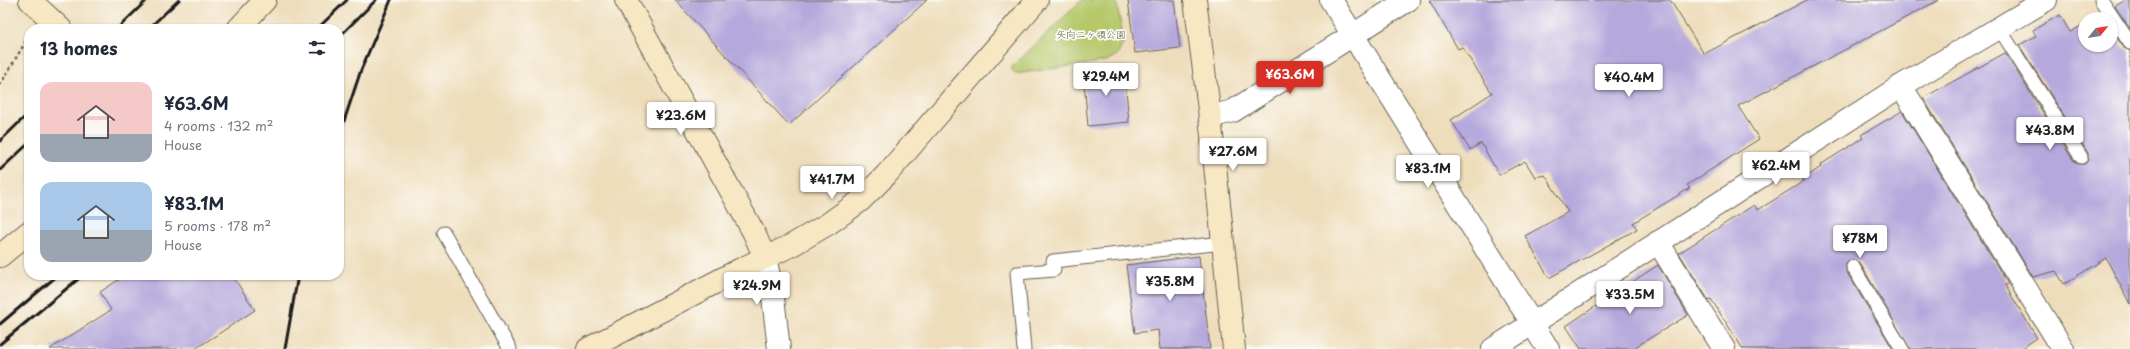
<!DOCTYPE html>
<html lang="en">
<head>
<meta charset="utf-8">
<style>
  :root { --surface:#fff; --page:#f2f2f3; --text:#1f2937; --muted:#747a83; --accent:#d93025 }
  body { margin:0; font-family:"Playpen Sans","Klee One",sans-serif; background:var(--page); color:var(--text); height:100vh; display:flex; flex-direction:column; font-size:15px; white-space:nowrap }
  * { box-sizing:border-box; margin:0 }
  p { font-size:13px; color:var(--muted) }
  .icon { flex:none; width:22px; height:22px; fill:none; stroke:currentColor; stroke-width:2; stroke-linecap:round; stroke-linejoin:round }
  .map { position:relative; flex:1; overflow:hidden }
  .panel { position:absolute; left:24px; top:24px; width:320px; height:256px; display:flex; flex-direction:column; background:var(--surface); border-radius:16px; box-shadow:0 1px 3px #0004 }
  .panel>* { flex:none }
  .needle { width:26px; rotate:60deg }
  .fabs { position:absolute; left:2078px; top:12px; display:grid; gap:8px }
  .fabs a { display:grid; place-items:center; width:40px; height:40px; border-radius:50%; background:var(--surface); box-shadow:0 1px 3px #0004; font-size:20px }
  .price { position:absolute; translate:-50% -34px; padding:0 9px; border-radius:4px; background:#fff; color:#222; font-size:13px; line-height:26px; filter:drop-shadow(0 1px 2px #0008) }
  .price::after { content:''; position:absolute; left:50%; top:24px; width:12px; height:9px; margin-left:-6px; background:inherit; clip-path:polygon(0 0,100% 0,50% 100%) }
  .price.on { background:var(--accent); color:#fff }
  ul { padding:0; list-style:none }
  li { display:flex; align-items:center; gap:12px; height:100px; padding:0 16px }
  li span { display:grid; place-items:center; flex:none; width:112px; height:80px; border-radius:12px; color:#555 }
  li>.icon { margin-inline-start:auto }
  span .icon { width:48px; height:48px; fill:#fffc; stroke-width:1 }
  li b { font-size:17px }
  h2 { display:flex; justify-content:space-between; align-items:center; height:48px; padding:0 16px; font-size:17px }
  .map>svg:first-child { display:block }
  .green { fill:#b6c86b; stroke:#697244 }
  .building { fill:#b5a8dc }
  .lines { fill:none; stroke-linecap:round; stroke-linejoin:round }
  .lane-casing { stroke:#666054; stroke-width:15 }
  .street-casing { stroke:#666054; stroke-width:24 }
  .secondary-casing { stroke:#666054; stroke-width:24 }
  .path { stroke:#666054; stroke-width:2.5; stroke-dasharray:3 3; stroke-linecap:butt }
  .lane { stroke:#fff; stroke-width:13 }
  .street { stroke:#fff; stroke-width:22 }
  .secondary { stroke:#f8e7c3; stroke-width:22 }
  .rail { stroke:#1c1c1c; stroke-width:3 }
  .labels { text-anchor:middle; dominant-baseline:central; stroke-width:3.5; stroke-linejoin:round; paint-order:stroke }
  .park-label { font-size:10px; fill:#525838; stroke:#fdfcf7 }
</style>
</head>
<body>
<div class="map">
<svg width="2130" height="349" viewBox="0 0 2130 349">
  <rect width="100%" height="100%" fill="#fdfcf7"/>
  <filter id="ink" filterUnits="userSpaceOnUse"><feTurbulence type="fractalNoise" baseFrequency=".025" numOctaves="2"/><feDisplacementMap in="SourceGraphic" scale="8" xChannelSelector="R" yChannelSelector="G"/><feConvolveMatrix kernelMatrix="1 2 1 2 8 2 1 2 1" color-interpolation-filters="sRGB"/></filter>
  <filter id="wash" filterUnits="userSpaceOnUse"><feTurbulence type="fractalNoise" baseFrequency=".012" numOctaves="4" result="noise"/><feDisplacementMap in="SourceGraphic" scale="16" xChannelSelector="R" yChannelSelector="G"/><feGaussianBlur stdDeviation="0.9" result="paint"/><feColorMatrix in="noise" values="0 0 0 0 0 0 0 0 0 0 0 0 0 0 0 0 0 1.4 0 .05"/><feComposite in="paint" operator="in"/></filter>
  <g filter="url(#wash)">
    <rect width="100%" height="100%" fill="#edb"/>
    <path class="green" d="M1082,0H1116L1124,41L1118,54L1107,61L1015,74L1011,68Z"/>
    <g id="blocks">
      <g class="building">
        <path d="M675,0H927L789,125Z"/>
        <path d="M1128,0H1174L1180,48L1135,53Z"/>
        <path d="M1429,0H1670L1704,54L1807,0H1939L1738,106L1759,139L1687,185L1690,188L1633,223L1637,229L1549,278L1525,236L1568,212L1545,175L1535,177L1525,161L1499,175L1481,143L1470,150L1451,120L1492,93L1462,47L1458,49Z"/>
        <path d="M2126,0H2130V29L2115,6Z"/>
        <path d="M2060,15L2070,32L2085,24V45H2111V29L2124,48L2130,51V304L2106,258L2064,284L2056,271L2033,277L1923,98L2005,53L2074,161L2078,164H2085L2088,160V153L2019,45L2036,36L2033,30Z"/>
        <path d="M1124,68L1129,122L1088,126L1083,71Z"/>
        <path d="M1902,111L2008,284L2005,285L2037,338L2021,349H1910L1860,263L1852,259L1846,263V271L1893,349H1743L1711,299L1709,301L1679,253L1754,205L1758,210L1804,181L1803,179L1821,167L1820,165L1863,138L1861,135Z"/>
        <path d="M1199,256L1210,349H1160L1158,330L1135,333L1126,265Z"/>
        <path d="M1658,265L1688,315L1632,349H1581L1566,326Z"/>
        <path d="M126,275H232L255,310L195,349H50L111,310L100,292Z"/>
      </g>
    </g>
  </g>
  <g filter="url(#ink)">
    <use href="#blocks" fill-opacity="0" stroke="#666054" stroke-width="1"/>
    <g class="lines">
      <g class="lane-casing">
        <g id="lane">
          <path d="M2101,0L2130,43"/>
          <path d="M1999,28L2081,157"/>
          <path d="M444,233L510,349"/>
          <path d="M1853,267L1902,349"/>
          <path d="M1024,349L1017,273L1054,270L1053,261L1223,243"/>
        </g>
      </g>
      <g class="street-casing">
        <g id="street">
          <path d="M1331,0L1548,349"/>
          <path d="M1901,86L2063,349"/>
          <path d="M1210,117L1233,111L1408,0"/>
          <path d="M1658,242L1724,349"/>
          <path d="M765,258L772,289L779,349"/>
          <path d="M1493,349L1901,86L2046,0"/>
        </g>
      </g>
      <g class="secondary-casing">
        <g id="secondary">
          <path d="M30,0L61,29"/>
          <path d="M626,0L754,233L765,258"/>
          <path d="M1195,0L1210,117L1234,349"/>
          <path d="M238,29L265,0"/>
          <path d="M0,256L29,232"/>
          <path d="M588,349L741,269L792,245L828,224L860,201L886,175L1037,0"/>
        </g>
      </g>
      <path class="path" d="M0,85L29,36"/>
      <use href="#lane" class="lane"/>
      <use href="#street" class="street"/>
      <use href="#secondary" class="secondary"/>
      <g class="rail">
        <path d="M117,29L147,0"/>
        <path d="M148,29L179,0"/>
        <path d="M317,29L347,0"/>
        <path d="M339,37L376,0"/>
        <path d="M339,136L361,70L391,0"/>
        <path d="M0,141L29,113"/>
        <path d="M0,170L29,143"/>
        <path d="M0,324L58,275"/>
        <path d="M0,344L83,275"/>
        <path d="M285,349L298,275"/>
      </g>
    </g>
  </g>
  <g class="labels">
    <g class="park-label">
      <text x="1091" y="33">矢向二ヶ領公園</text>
    </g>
  </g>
</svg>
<div class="fabs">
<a><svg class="needle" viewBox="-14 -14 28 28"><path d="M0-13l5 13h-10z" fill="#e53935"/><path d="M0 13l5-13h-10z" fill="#747a83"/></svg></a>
</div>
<b class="price on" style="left:1290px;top:95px">¥63.6M</b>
<b class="price" style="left:1106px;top:97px">¥29.4M</b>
<b class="price" style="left:1629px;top:98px">¥40.4M</b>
<b class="price" style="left:681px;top:136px">¥23.6M</b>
<b class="price" style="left:2050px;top:151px">¥43.8M</b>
<b class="price" style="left:1233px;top:172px">¥27.6M</b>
<b class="price" style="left:1776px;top:186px">¥62.4M</b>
<b class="price" style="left:1428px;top:189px">¥83.1M</b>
<b class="price" style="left:832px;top:200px">¥41.7M</b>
<b class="price" style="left:1860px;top:259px">¥78M</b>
<b class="price" style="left:1170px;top:302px">¥35.8M</b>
<b class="price" style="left:757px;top:306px">¥24.9M</b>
<b class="price" style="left:1630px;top:315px">¥33.5M</b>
<section class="panel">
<h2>13 homes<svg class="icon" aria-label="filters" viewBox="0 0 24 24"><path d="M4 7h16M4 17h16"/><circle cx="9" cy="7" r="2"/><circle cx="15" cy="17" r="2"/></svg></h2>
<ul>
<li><span style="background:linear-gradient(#f6c9c9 65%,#9aa5b1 0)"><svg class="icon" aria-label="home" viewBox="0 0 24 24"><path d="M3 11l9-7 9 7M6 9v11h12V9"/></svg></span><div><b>¥63.6M</b><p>4 rooms · 132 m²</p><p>House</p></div></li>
<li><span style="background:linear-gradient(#a9c7e8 60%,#9aa5b1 0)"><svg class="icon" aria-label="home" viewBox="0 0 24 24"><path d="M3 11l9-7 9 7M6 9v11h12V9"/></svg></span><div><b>¥83.1M</b><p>5 rooms · 178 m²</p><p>House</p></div></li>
</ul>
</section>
</div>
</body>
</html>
